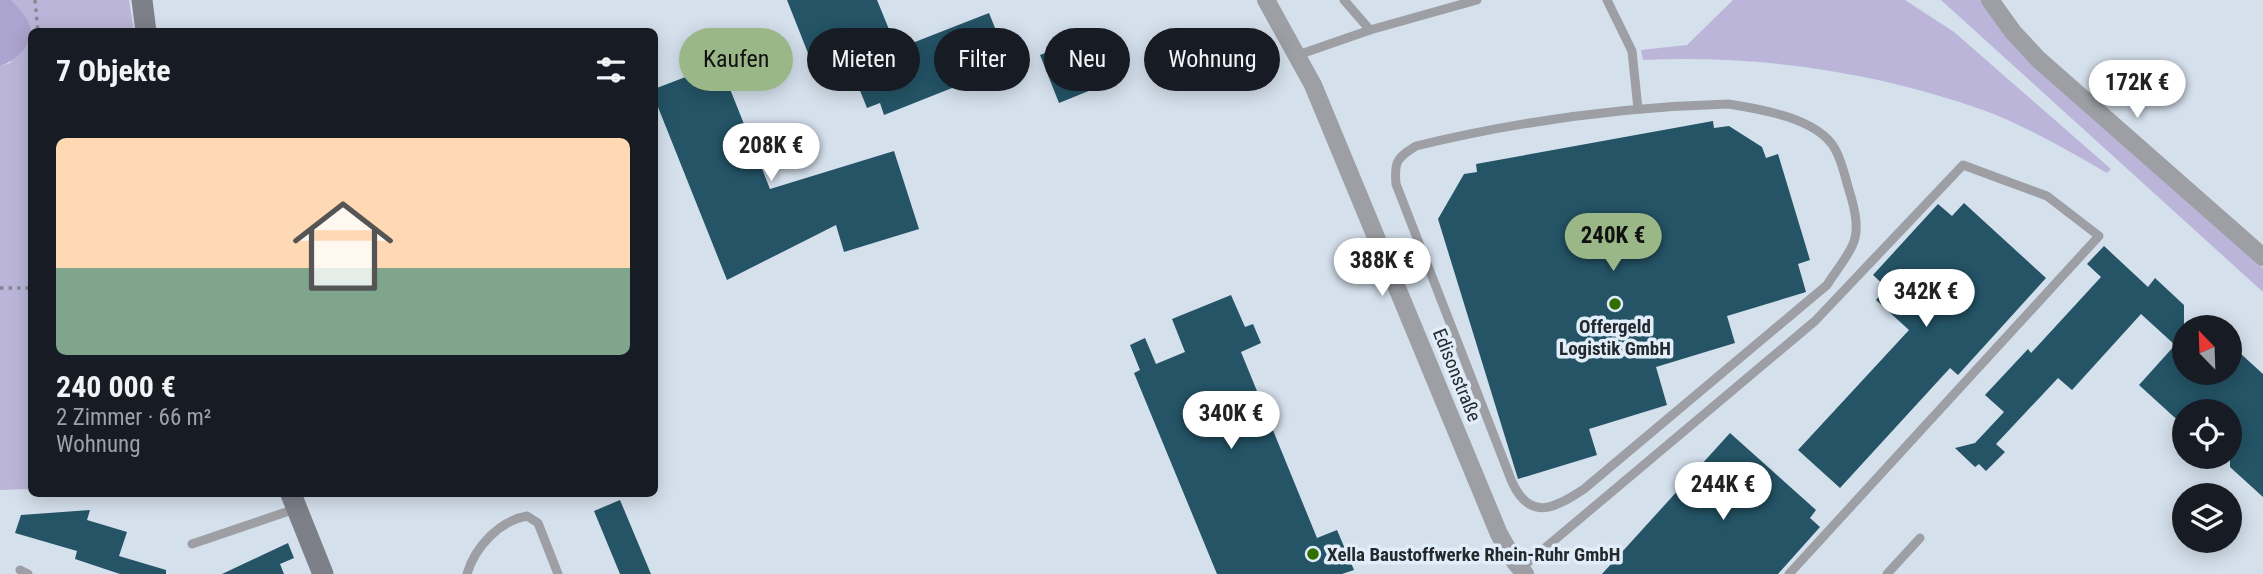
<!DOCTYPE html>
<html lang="de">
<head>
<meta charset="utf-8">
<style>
  :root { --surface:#171b24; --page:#20242c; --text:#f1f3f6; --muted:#9ea1a6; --line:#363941; --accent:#9ab787 }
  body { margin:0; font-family:"Roboto Condensed",sans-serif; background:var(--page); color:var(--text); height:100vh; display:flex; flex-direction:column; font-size:26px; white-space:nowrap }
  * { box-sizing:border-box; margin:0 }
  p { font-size:23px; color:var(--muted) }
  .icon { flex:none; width:38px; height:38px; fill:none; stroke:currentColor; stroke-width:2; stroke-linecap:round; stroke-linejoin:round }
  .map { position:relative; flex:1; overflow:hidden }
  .drawer { position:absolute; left:28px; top:28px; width:630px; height:469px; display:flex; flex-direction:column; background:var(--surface); border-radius:10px; box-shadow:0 4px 18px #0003 }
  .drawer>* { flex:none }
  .top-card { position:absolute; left:679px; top:28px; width:665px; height:63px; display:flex; gap:14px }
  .needle { width:46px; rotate:337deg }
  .fabs { position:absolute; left:2172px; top:315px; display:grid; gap:14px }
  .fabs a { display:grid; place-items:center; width:70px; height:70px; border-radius:50%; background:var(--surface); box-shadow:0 4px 18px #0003; font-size:35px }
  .price { position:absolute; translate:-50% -60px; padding:0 16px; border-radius:24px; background:#fff; color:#222; font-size:23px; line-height:46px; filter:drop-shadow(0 2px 4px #0008) }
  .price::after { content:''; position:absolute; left:50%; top:42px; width:21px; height:16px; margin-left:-10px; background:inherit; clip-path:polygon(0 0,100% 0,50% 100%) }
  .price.active { background:var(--accent); color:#111 }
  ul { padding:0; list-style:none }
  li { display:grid; align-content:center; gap:14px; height:371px; padding:0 28px }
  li+li { border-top:2px solid var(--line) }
  li span { display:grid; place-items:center; height:217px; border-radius:10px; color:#555 }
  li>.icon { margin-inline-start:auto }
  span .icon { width:126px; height:126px; fill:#fffc; stroke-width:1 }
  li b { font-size:30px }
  h2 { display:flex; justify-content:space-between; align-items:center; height:84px; padding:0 28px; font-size:30px }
  .chip { padding:0 24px; border-radius:32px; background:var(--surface); box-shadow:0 4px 18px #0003; font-size:24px; line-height:63px }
  .chip.active { background:var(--accent); color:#111 }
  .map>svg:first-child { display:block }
  .green { fill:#bbb6d9 }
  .forest { fill:#aba4ce }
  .building { fill:#245466 }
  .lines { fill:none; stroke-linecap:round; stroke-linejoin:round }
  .path { stroke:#828b93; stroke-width:3.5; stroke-dasharray:3.5 5; stroke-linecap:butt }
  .lane { stroke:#9d9fa5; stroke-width:9 }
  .street { stroke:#9d9fa5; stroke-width:18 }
  .secondary { stroke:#7d8089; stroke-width:21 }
  .poi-dot { fill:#306e00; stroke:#e1edf9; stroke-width:2.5 }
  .labels { text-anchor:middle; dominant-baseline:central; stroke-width:7; stroke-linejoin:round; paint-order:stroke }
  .poi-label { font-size:19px; font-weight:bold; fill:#24292d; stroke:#e1edf9 }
  .street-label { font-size:19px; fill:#24292d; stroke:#e1edf9 }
</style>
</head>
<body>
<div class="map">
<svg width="2263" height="574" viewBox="0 0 2263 574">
  <rect width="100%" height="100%" fill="#d4e0ec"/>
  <g class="green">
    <path d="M11,0H129L134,31L32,32L31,489L0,490V66L10,63L29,22Z"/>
    <path d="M1733,0H1905L1954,32L2111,169L2107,173C2067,150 2026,126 1983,110C1874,71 1758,55 1643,60L1641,50L1687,45Z"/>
    <path d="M1941,0H1981L2017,49L2039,71L2263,268V292Z"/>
  </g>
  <path class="forest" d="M0,0H11C17,7 26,15 29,23C37,42 16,61 0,66Z"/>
  <g class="building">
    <path d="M787,0H877L897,49L989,13L1010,65L884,115L880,103L867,108L851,68L819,81Z"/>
    <path d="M1063,46L1067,56L1081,50L1096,88L1059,103L1040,55Z"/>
    <path d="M720,64L770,189L894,151L919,229L844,252L836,225L727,280L654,97V89Z"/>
    <path d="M1713,121L1714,128L1729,126L1762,147L1766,158L1778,154L1810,260L1798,264L1806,292L1727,316L1735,343L1656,367L1667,405L1589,429L1597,455L1518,479L1438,219L1464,174L1477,172L1476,164Z"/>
    <path d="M1964,203L2046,278L1958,375L1950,368L1840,488L1798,450L1909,330L1876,300L1887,288L1873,275L1938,204L1952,216Z"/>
    <path d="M2104,246L2148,287L2155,278L2184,305V373H2230V344L2263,374V497L2230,467V411H2184V426L2139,385L2175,345L2141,314L2072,390L2058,378L1996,444L2005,452L1986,471L1979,464L1975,467L1955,448L1975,443L2004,412L1985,395L2028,349L2031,353L2101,277L2087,264Z"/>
    <path d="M1231,295L1245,327L1253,324L1261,343L1241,352L1317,538L1337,530L1354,570L1342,574H1217L1134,373L1140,370L1130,345L1145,338L1156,364L1185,352L1172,319Z"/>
    <path d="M1730,433L1816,510L1810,518L1820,527L1778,574H1602Z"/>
    <path d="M620,500L651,574H620L594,511Z"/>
    <path d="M90,510L87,520L127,532L119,556L166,570V574H120L75,559L77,551L15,533L21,515Z"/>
    <path d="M288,543L294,558L280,564L284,574H222Z"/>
  </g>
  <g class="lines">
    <g class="path">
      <path d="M35,0L38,32"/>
      <path d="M0,288H32"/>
    </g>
    <g class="lane">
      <path d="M1344,0L1370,30"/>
      <path d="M1607,0L1632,51L1638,109"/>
      <path d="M1298,55L1370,30L1477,0"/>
      <path d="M1728,104C1760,109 1818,118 1835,149C1842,161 1845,177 1849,190C1854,206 1860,228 1853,244C1847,258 1835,272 1827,285L1584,489C1554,509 1530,521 1512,482L1396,184C1394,161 1397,158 1416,146C1519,121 1622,107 1728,104Z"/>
      <path d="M192,544L295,509"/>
      <path d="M1520,569L1815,321L1963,165L2047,196L2099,236L1789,574"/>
      <path d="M20,570L28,574"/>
      <path d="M467,574C475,547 499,521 527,516L538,523L558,574"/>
      <path d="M1887,574L1920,538"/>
    </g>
    <g class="street">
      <path d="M1266,0L1313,85L1499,534L1515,562L1525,574"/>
      <path d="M1990,0L2013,32L2038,59L2263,257"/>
    </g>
    <g class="secondary">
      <path d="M142,0L146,32"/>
      <path d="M291,494L323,574"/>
    </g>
  </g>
  <g class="poi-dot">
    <circle cx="1615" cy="304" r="7"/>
    <circle cx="1313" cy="554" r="7"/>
  </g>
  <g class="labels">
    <g class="poi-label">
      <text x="1615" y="326">Offergeld<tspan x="1615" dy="22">Logistik GmbH</tspan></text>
      <text x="1327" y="554" text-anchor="start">Xella Baustoffwerke Rhein-Ruhr GmbH</text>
    </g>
    <g class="street-label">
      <text transform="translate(1457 375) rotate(68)">Edisonstraße</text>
    </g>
  </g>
</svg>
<div class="fabs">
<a><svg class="needle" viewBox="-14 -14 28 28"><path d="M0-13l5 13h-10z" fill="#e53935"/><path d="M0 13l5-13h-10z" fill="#9ea1a6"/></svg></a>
<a><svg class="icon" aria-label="locate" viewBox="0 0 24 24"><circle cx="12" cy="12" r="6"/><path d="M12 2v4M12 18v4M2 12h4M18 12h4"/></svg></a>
<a><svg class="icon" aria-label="layers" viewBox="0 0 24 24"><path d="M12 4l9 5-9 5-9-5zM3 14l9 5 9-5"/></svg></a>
</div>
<b class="price" style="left:2137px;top:120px">172K €</b>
<b class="price" style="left:771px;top:183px">208K €</b>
<b class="price active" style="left:1613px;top:273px">240K €</b>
<b class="price" style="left:1382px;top:298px">388K €</b>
<b class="price" style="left:1926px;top:329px">342K €</b>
<b class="price" style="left:1231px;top:451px">340K €</b>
<b class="price" style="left:1723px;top:522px">244K €</b>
<div class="top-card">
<a class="chip active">Kaufen</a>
<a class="chip">Mieten</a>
<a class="chip">Filter</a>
<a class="chip">Neu</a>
<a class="chip">Wohnung</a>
</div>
<section class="drawer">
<h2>7 Objekte<svg class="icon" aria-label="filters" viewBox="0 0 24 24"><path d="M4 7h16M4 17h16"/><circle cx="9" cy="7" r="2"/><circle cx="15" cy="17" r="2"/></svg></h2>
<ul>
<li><span style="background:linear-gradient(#ffd9b3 60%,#7fa58c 0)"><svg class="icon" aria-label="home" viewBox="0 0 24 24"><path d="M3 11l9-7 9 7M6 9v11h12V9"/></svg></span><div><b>240 000 €</b><p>2 Zimmer · 66 m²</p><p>Wohnung</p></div></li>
</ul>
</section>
</div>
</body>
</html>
